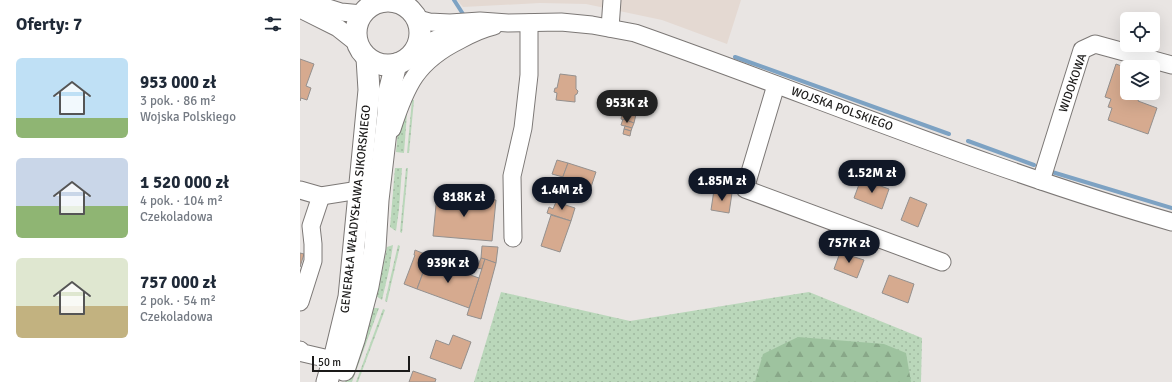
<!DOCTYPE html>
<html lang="pl">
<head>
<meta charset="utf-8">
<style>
  :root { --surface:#fff; --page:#f2f2f3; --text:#1f2937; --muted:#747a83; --accent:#111827 }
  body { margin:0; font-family:Signika,sans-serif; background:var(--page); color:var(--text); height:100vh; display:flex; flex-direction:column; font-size:15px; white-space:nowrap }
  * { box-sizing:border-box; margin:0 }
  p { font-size:13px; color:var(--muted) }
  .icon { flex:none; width:22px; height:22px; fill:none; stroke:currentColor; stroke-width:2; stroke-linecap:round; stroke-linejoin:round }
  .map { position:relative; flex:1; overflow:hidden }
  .sheet { display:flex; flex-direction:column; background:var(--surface); width:300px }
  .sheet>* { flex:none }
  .buttons { position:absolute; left:820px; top:12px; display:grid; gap:8px }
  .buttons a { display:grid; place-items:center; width:40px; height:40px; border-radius:6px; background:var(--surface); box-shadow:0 4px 16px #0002; font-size:20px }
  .scale { position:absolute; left:12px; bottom:10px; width:98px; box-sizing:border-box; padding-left:4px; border:2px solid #1b1a19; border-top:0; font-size:11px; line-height:14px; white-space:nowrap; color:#1b1a19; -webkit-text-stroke:3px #fff; paint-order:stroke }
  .price { position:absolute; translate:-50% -34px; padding:0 9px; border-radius:14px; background:var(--accent); color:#fff; font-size:13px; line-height:26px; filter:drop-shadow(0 1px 2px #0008) }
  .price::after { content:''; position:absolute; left:50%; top:24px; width:12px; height:9px; margin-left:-6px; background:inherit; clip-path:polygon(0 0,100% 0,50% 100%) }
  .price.on { background:#222; color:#fff }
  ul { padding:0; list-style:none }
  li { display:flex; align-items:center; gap:12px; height:100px; padding:0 16px }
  li span { display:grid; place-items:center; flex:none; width:112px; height:80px; border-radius:6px; color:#555 }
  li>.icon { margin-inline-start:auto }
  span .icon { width:48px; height:48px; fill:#fffc; stroke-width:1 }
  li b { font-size:17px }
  h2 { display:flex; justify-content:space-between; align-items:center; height:48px; padding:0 16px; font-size:17px }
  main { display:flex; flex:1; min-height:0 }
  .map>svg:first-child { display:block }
  .built { fill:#e4d9d2 }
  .grass { fill:url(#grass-dots) }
  .forest { fill:url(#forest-firs) }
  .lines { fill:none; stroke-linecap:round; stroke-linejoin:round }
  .stream { stroke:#7da2c3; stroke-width:4 }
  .building { fill:#d6aa8f; stroke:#94908e }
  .minor-casing { stroke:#7c7876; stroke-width:19 }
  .major-casing { stroke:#7c7876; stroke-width:23 }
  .minor { stroke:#fff; stroke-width:17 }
  .major { stroke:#fff; stroke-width:21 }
  .labels { text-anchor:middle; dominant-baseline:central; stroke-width:3; stroke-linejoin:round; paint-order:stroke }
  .street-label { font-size:12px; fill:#1b1a19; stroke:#fff }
</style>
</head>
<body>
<main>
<section class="sheet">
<h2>Oferty: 7<svg class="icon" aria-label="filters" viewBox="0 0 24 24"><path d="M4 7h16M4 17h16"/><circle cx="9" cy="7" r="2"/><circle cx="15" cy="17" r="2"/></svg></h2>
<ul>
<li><span style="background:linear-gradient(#bfe0f5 75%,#8fb573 0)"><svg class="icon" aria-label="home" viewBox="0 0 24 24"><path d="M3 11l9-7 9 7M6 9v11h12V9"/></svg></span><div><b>953 000 zł</b><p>3 pok. · 86 m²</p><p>Wojska Polskiego</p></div></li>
<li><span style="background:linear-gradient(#c9d6e8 60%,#8fb573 0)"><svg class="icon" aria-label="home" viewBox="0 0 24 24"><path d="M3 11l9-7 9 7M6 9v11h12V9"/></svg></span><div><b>1 520 000 zł</b><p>4 pok. · 104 m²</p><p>Czekoladowa</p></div></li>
<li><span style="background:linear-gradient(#dfe7d0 60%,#c2b280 0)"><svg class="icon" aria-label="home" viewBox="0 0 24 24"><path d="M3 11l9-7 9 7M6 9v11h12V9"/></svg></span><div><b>757 000 zł</b><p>2 pok. · 54 m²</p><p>Czekoladowa</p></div></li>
</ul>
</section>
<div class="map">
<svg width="872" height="382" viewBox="0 0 872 382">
  <defs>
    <pattern id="grass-dots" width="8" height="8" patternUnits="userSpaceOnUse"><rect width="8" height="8" fill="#bad7ba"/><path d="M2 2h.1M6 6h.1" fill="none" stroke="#9fb89f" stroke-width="1.8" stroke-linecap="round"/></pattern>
    <pattern id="forest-firs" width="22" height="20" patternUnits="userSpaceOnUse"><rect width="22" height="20" fill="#9ec39f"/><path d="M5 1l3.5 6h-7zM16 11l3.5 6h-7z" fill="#88a788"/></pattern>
  </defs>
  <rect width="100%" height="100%" fill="#e9e5e3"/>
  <path class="built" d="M157,0H441L427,44L362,20L286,4L240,3L163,7Z"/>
  <g class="grass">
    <path d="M108,100L104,153L96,152L99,119Z"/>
    <path d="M112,100H114L109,153H107Z"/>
    <path d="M95,168H102L99,209L96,231L90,227Z"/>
    <path d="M106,168H108L102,233L100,232Z"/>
    <path d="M93,245L89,270L82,300L76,296L82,272L87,247Z"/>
    <path d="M98,245L100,246L87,302L85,301Z"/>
    <path d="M201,292L330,321L509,292L622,338L621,382H174Z"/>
    <path d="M73,308H79L52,382H45Z"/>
    <path d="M83,309L85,310L58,382H56Z"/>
  </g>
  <path class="forest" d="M498,337L584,344L606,353L611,382H455L463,354Z"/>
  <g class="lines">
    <g class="stream">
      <path d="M154,0L163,14"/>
      <path d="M435,57L649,134"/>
      <path d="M668,141L734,165"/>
      <path d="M752,172L872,208"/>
    </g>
  </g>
  <g class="building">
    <path d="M0,59L14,64L6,86L11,88L7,100L1,98L0,101Z"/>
    <path d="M816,64L827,68V82L822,96L829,99L830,95L839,98L838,101L857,108L848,134L808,120L812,108L808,107L811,99L805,97Z"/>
    <path d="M260,74L276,76V89L278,91L277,94L275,95V102L256,100L257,93L254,92L255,88H257Z"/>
    <path d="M324,106L337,110L334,123L321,119Z"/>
    <path d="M323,119L334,123L332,128L321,125Z"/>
    <path d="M325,126L332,128L331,131L324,129Z"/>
    <path d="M324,129L331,131L330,136L323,134Z"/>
    <path d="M257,160L268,163L263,177L252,174Z"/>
    <path d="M268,163L296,172L288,196L259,187Z"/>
    <path d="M561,179L589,189L582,209L554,198Z"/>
    <path d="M414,190L432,193L429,213L411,210Z"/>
    <path d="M137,195L196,200L192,241L133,236Z"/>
    <path d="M610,197L627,204L618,227L601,220Z"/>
    <path d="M256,202L275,208L271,221L247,213L249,207L253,209Z"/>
    <path d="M251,215L271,221L260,252L241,246Z"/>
    <path d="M182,246L198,247L196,263L181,258Z"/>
    <path d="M115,250L127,255L126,258L128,259L117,289L104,284L115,255H114Z"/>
    <path d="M541,250L549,253L548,255L564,260L557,278L534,269Z"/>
    <path d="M0,253L4,254L0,267Z"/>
    <path d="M181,258L185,259L182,269L177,268Z"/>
    <path d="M185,259L196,263L181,319L167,315Z"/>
    <path d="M127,262L132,264L133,262L179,278L169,308L117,289Z"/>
    <path d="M589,275L614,284L608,303L582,293Z"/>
    <path d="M153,335L171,342L161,369L130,358L136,340L149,345Z"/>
    <path d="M113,371L136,379L135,382H109Z"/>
  </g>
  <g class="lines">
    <g class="minor-casing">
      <g id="minor">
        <path d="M2,0L41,12L62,14"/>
        <path d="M0,9L38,28L57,43"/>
        <path d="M118,19L129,22L150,23L180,21L208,23L261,22L292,25L335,33C514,96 690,170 872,222"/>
        <path d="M310,28L312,0"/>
        <path d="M116,50C129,42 142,35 156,33"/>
        <path d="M476,85L445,189L642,262"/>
        <path d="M92,129C106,85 117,61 160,40C171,34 181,29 194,26"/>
        <path d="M741,181L782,50L795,44L872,65"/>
        <path d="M0,190L21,196L59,190"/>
        <path d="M213,238L212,176L223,128L229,75V23"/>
        <path d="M0,302L13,261V244L11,226L21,196"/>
        <path d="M0,350L3,353L33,360L42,368"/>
      </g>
    </g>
    <g class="major-casing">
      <g id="major">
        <circle cx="88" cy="33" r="32"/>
        <path d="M44,370L54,340L68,286L75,248L78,200L88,114L89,92L96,64"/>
        <path d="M27,382L36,351L49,297L69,90L67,58"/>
      </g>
    </g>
    <use href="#minor" class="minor"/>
    <use href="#major" class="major"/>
  </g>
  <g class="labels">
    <g class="street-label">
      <text transform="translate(773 83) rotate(-71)">WIDOKOWA</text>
      <text transform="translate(542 109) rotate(20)">WOJSKA POLSKIEGO</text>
      <text transform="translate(56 209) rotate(-84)">GENERAŁA WŁADYSŁAWA SIKORSKIEGO</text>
    </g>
  </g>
</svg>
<div class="buttons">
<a><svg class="icon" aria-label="locate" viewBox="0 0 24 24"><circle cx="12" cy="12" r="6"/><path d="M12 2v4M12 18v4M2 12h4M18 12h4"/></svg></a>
<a><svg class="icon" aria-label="layers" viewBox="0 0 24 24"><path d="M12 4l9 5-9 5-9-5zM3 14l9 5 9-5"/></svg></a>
</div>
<div class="scale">50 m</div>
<b class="price on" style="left:327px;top:124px">953K zł</b>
<b class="price" style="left:572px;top:194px">1.52M zł</b>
<b class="price" style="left:422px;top:202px">1.85M zł</b>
<b class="price" style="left:262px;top:211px">1.4M zł</b>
<b class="price" style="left:164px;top:218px">818K zł</b>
<b class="price" style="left:549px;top:264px">757K zł</b>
<b class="price" style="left:148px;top:284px">939K zł</b>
</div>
</main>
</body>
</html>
